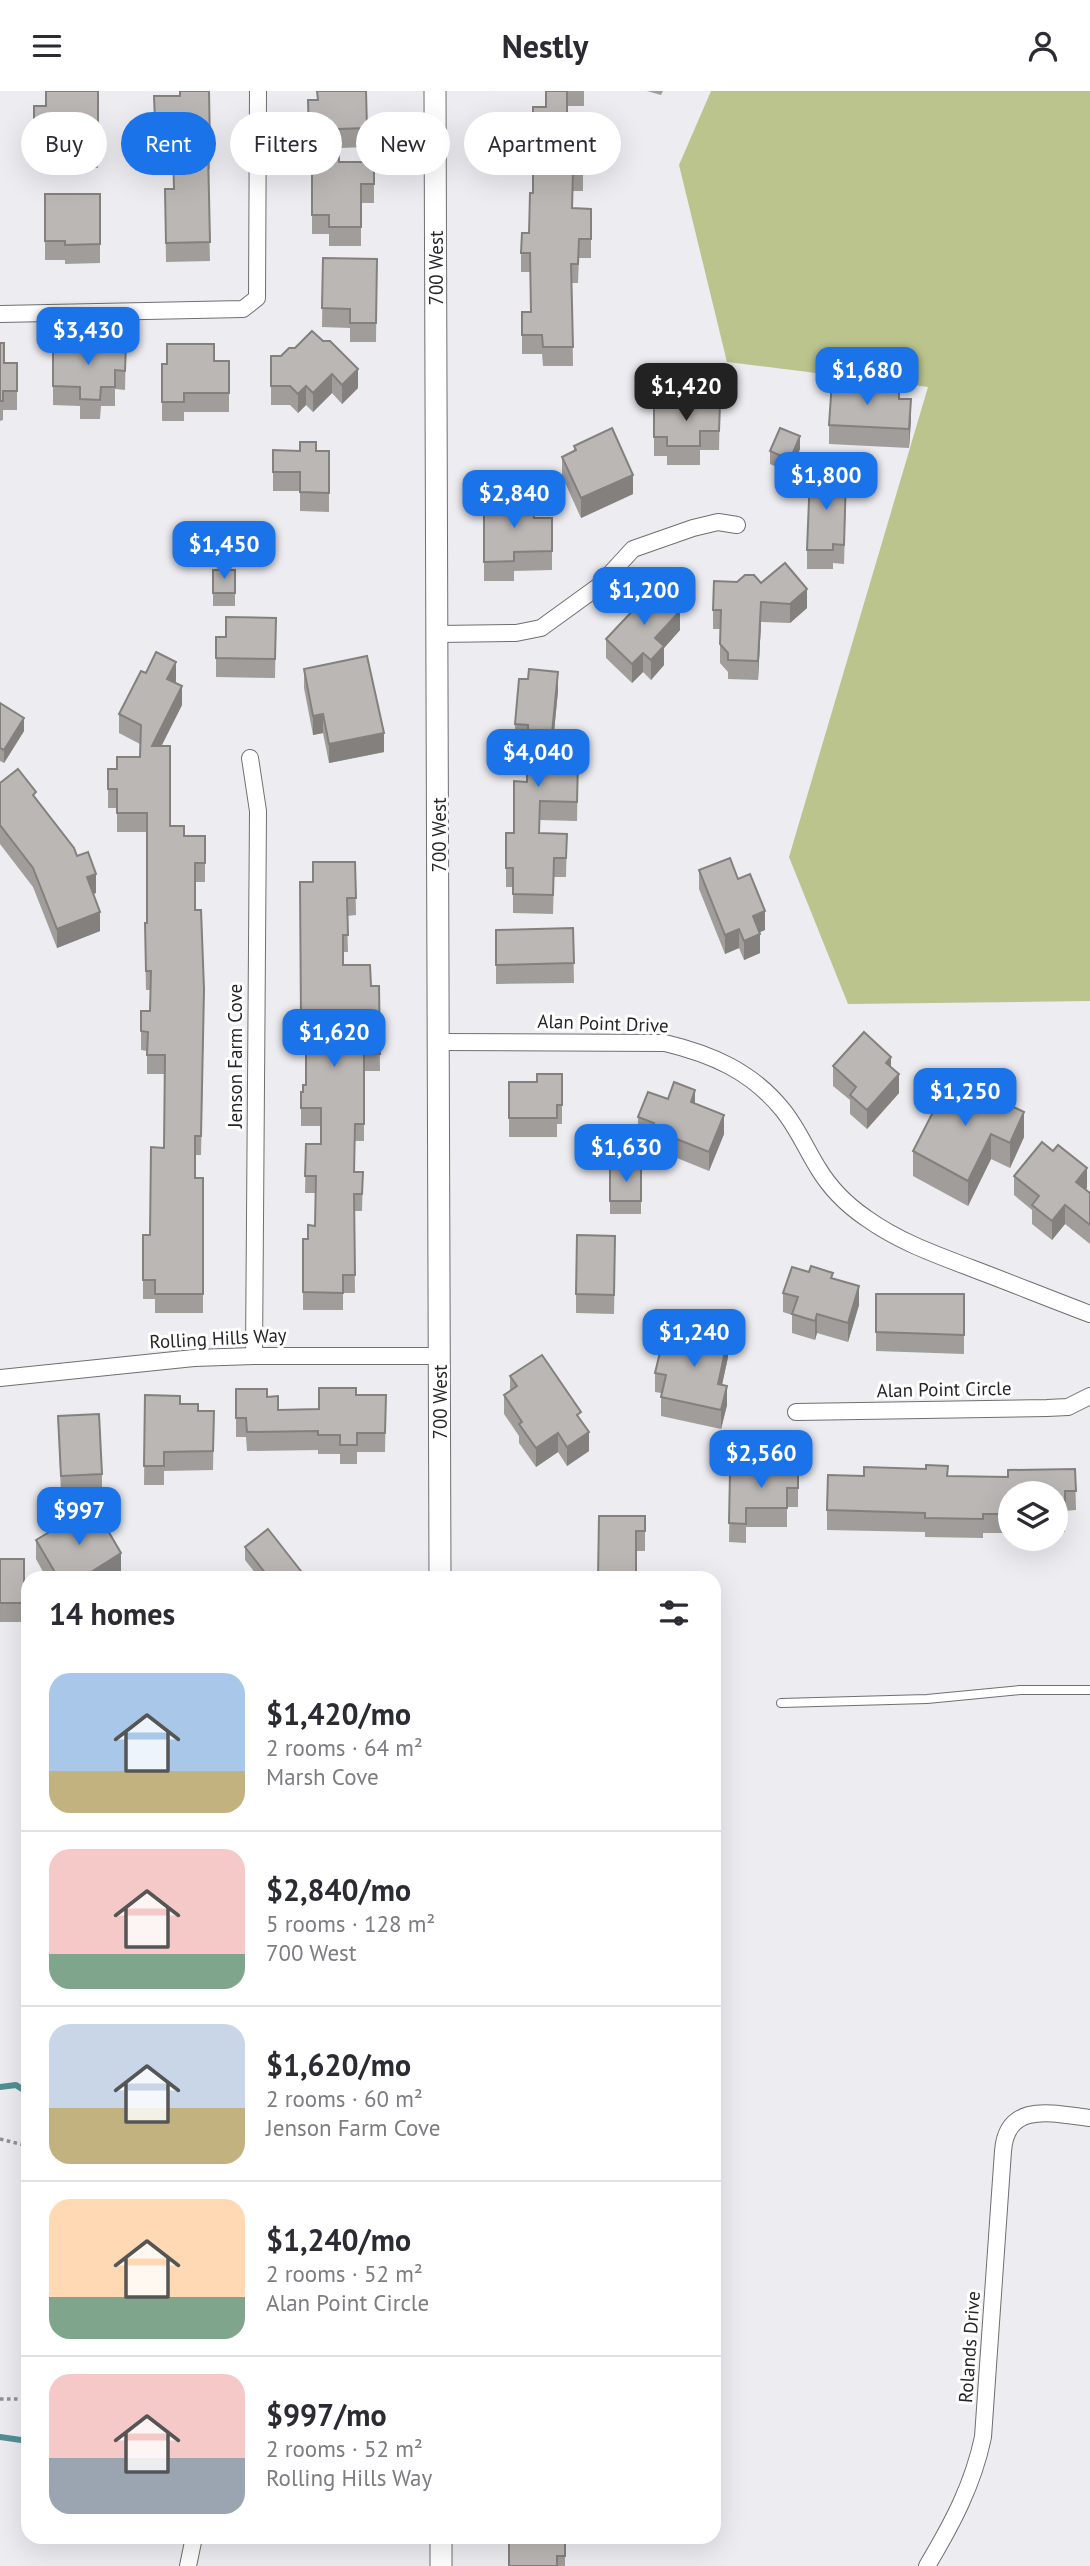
<!DOCTYPE html>
<html lang="en">
<head>
<meta charset="utf-8">
<style>
  :root { --surface:#fff; --page:#f7f7f7; --text:#2b2b33; --muted:#7c7c81; --line:#e1e1e2; --accent:#1a73e8 }
  body { margin:0; font-family:"PT Sans",sans-serif; background:var(--page); color:var(--text); height:100vh; display:flex; flex-direction:column; font-size:26px; white-space:nowrap }
  * { box-sizing:border-box; margin:0 }
  p { font-size:23px; color:var(--muted) }
  .icon { flex:none; width:38px; height:38px; fill:none; stroke:currentColor; stroke-width:2; stroke-linecap:round; stroke-linejoin:round }
  .map { position:relative; flex:1; overflow:hidden }
  .sheet { position:absolute; left:21px; top:1480px; width:700px; height:973px; display:flex; flex-direction:column; background:var(--surface); border-radius:21px; box-shadow:0 7px 28px #0002 }
  .sheet>* { flex:none }
  .banner { position:absolute; left:21px; top:21px; width:700px; height:63px; display:flex; gap:14px }
  .tools { position:absolute; left:998px; top:1390px; display:grid; gap:14px }
  .tools a { display:grid; place-items:center; width:70px; height:70px; border-radius:50%; background:var(--surface); box-shadow:0 7px 28px #0002; font-size:35px }
  .price { position:absolute; translate:-50% -60px; padding:0 16px; border-radius:14px; background:var(--accent); color:#fff; font-size:23px; line-height:46px; filter:drop-shadow(0 2px 4px #0008) }
  .price::after { content:''; position:absolute; left:50%; top:42px; width:21px; height:16px; margin-left:-10px; background:inherit; clip-path:polygon(0 0,100% 0,50% 100%) }
  .price.current { background:#222; color:#fff }
  ul { padding:0; list-style:none }
  li { display:flex; align-items:center; gap:21px; height:175px; padding:0 28px }
  li+li { border-top:2px solid var(--line) }
  li span { display:grid; place-items:center; flex:none; width:196px; height:140px; border-radius:21px; color:#555 }
  li>.icon { margin-inline-start:auto }
  span .icon { width:84px; height:84px; fill:#fffc; stroke-width:1 }
  li b { font-size:30px }
  h2 { display:flex; justify-content:space-between; align-items:center; height:84px; padding:0 28px; font-size:30px }
  .tag { padding:0 24px; border-radius:32px; background:var(--surface); box-shadow:0 7px 28px #0002; font-size:24px; line-height:63px }
  .tag.current { background:var(--accent); color:#fff }
  header { display:flex; justify-content:space-between; align-items:center; height:91px; padding:0 28px; background:var(--surface); font-size:32px; font-weight:700 }
  .map>svg:first-child { display:block }
  .green { fill:#bcc48e }
  .lines { fill:none; stroke-linecap:round; stroke-linejoin:round }
  .stream { stroke:#538f96; stroke-width:6 }
  .service-casing { stroke:#6f6f73; stroke-width:10 }
  .minor-casing { stroke:#6f6f73; stroke-width:18 }
  .tertiary-casing { stroke:#6f6f73; stroke-width:23 }
  .path { stroke:#919195; stroke-width:3.5; stroke-dasharray:3.5 3.5; stroke-linecap:butt }
  .service { stroke:#fff; stroke-width:8 }
  .minor { stroke:#fff; stroke-width:16 }
  .tertiary { stroke:#fff; stroke-width:21 }
  .wall { fill:#a19d9b }
  .shaded-wall { fill:#83807e }
  .building { fill:#bbb7b4; stroke:#83807e; stroke-width:2 }
  .labels { text-anchor:middle; dominant-baseline:central; stroke-width:6; stroke-linejoin:round; paint-order:stroke }
  .street-label { font-size:19px; fill:#252527; stroke:#fff }
</style>
</head>
<body>
<header><svg class="icon" aria-label="menu" viewBox="0 0 24 24"><path d="M4 6h16M4 12h16M4 18h16"/></svg>Nestly<svg class="icon" aria-label="person" viewBox="0 0 24 24"><circle cx="12" cy="8" r="4"/><path d="M4 21q1-7 8-7t8 7"/></svg></header>
<div class="map">
<svg width="1090" height="2475" viewBox="0 0 1090 2475">
  <rect width="100%" height="100%" fill="#ececf1"/>
  <path class="green" d="M711,0H1090V910L848,913L789,766L928,296L727,271L679,74Z"/>
  <g class="lines">
    <g class="stream">
      <path d="M0,1996L16,1994L28,2002"/>
      <path d="M0,2346L28,2350"/>
    </g>
    <g class="service-casing">
      <path id="service" d="M781,1612L927,1608L1020,1599H1090"/>
    </g>
    <g class="minor-casing">
      <g id="minor">
        <path d="M0,223L243,218L257,207L258,0"/>
        <path d="M439,543L516,542L541,537L599,495L633,458L693,437L718,431L737,434"/>
        <path d="M250,667L258,720L254,1265"/>
        <path d="M439,951L665,952C711,963 751,980 782,1018C797,1036 806,1058 818,1077C830,1097 847,1114 866,1127C898,1150 934,1163 971,1177C1011,1192 1050,1208 1090,1223"/>
        <path d="M0,1287L194,1267L254,1265H439"/>
        <path d="M796,1321L1047,1317L1068,1316L1090,1305"/>
        <path d="M188,2475L194,2446"/>
        <path d="M927,2475C952,2433 973,2394 983,2346L1003,2060C1007,2009 1055,2023 1090,2027"/>
      </g>
    </g>
    <g class="tertiary-casing">
      <g id="tertiary">
        <path d="M435,0L440,1488"/>
        <path d="M441,2446V2475"/>
      </g>
    </g>
    <g class="path">
      <path d="M0,2048L28,2055"/>
      <path d="M0,2308H28"/>
    </g>
    <use href="#service" class="service"/>
    <use href="#minor" class="minor"/>
    <use href="#tertiary" class="tertiary"/>
  </g>
  <g class="wall">
    <path d="M98,0V77H77L76,65H34V15H46Z"/>
    <path d="M209,0L210,78H208L210,170L166,171L165,98H173V78L167,79V49H155L154,5H180Z"/>
    <path d="M546,0H584V15H567V27H583V100H573V117L591,118V167H579L578,192H572L573,275H543L542,263H522V221H530V181H521V162L529,142L533,102L546,16Z"/>
    <path d="M647,0H663L661,4Z"/>
    <path d="M308,9L367,37V56L339,57V71H374V112H361V155H329V143H312V67H309Z"/>
    <path d="M45,103H100V172L65,173V169H45Z"/>
    <path d="M323,167L377,168L376,251H350V237L322,236Z"/>
    <path d="M0,252L4,272H17V319H3V329L0,330Z"/>
    <path d="M53,252L126,253L125,299L115,298V315H101L100,328H80V315L53,314Z"/>
    <path d="M289,257L358,297L342,313L332,302L313,321L306,314L298,322L290,314H271V265H281Z"/>
    <path d="M214,270H229V321H184V330H162V273Z"/>
    <path d="M865,299L899,308L911,328L909,357L829,353V334Z"/>
    <path d="M720,313L719,359H700V374H667V365H654V315L686,316Z"/>
    <path d="M574,355L633,403L581,427L562,385V366L574,360Z"/>
    <path d="M800,358L790,382L770,373V360Z"/>
    <path d="M273,359L329,360V421L300,420V400H273Z"/>
    <path d="M846,405L844,473L833,472V478H807V459Z"/>
    <path d="M484,412L534,427H552V479L514,480V490H484Z"/>
    <rect x="213" y="479" width="22" height="36"/>
    <path d="M761,492L807,517L790,532L761,531L758,589L728,588V581L720,572V538H713V519Z"/>
    <path d="M276,527L275,587L216,586V546H226Z"/>
    <path d="M680,539L664,557V574L651,589L643,581L632,592L606,567V548Z"/>
    <path d="M304,578L384,661L329,672L323,642L313,644L304,597Z"/>
    <path d="M146,582L176,590L175,592L182,614L161,655L170,735L184,745H205V791H195V819L204,917L201,1064H195V1087H203V1222H155V1208H143V1144H150L164,1057L165,983H147V960L141,959V920H150L151,899H146L145,851L147,832V741H117V717H108V678H117L140,666V653L119,642V623Z"/>
    <path d="M558,600L552,662L565,671H578L577,730L540,729V742L567,743L566,786H554L553,823L513,822V796H506V742H514L527,691L528,653L515,652V633Z"/>
    <path d="M0,612L24,640L4,672L0,670Z"/>
    <path d="M0,692L36,708L77,765L96,802L93,803L100,840L57,857L33,796L0,753Z"/>
    <path d="M355,771L356,824L347,825L348,861H343V874L371,895H379L380,980H364V1050H355L354,1081H363L362,1120H354L355,1202H343V1219H303V1148H308L315,1135L316,1102H305L306,1053H321V1035H301V1001H303L306,994V945H301L300,791H313Z"/>
    <path d="M699,779L738,788L765,839L759,841L760,862L744,869L739,857L725,863L699,798Z"/>
    <path d="M573,837L574,892L496,893V839Z"/>
    <path d="M833,975L891,976L899,1002L867,1038L850,1023V1009L833,995Z"/>
    <path d="M562,983V1033H557V1046H509V991H537Z"/>
    <path d="M951,986L1024,1046L1010,1077L991,1068L968,1115L913,1085V1060Z"/>
    <path d="M668,1008L695,1013L724,1043L709,1080L672,1065L669,1074L648,1066V1049L638,1045V1026Z"/>
    <rect x="610" y="1076" width="31" height="47"/>
    <path d="M1014,1085L1087,1097L1085,1098L1090,1102V1153L1065,1133L1052,1149L1032,1133V1119L1014,1104Z"/>
    <path d="M615,1164L614,1223L576,1222V1203Z"/>
    <path d="M833,1187L859,1214L848,1251L817,1242L815,1249L792,1242V1224L783,1221V1202Z"/>
    <path d="M876,1203H964V1263L876,1260Z"/>
    <path d="M728,1266L722,1294L727,1314L721,1338L661,1325V1302L655,1301V1282Z"/>
    <path d="M510,1285L581,1330L589,1360L567,1375L558,1361L536,1376L519,1352V1345L504,1323V1304L510,1300Z"/>
    <path d="M236,1298L267,1306L278,1319L319,1318L356,1304H386L385,1361H357V1373H340V1363H318V1359L247,1360L246,1346H236Z"/>
    <path d="M145,1304L180,1313L198,1320H214L213,1379L164,1380V1394H144Z"/>
    <path d="M58,1325L102,1383V1402L61,1404Z"/>
    <path d="M798,1375V1416H787V1436H746V1452L729,1451L730,1382L764,1383Z"/>
    <path d="M1075,1378L1076,1419L1065,1420V1441H1055V1402H1010V1442H983V1447L925,1446V1441L827,1439V1419L948,1385L1008,1386Z"/>
    <path d="M645,1425V1460H636L598,1488Z"/>
    <path d="M36,1449L121,1482L112,1488H47L36,1468Z"/>
    <path d="M245,1456L304,1488H260L245,1469Z"/>
    <rect x="0" y="1468" width="24" height="63"/>
    <path d="M565,2446V2475H509Z"/>
  </g>
  <g class="shaded-wall">
    <path d="M358,278V297L342,313V294Z"/>
    <path d="M332,283V302L313,321V302Z"/>
    <path d="M306,295V314L298,322V303Z"/>
    <path d="M911,308V328L909,357V338Z"/>
    <path d="M800,345V358L790,382V369Z"/>
    <path d="M633,384V403L581,427V407Z"/>
    <path d="M807,498V517L790,532V513Z"/>
    <path d="M761,511V531L758,589V570Z"/>
    <path d="M680,520V539L664,557V574L651,589V569L655,547Z"/>
    <path d="M643,562V581L632,592V573Z"/>
    <path d="M176,571V590L167,607V588Z"/>
    <path d="M558,581V600L550,681V662Z"/>
    <path d="M182,595V614L152,674V655Z"/>
    <path d="M323,623V642L313,644V625Z"/>
    <path d="M24,627V640L4,672V659Z"/>
    <path d="M384,642V661L329,672V653Z"/>
    <path d="M96,783V802L87,805V786Z"/>
    <path d="M765,820V839L753,844V825Z"/>
    <path d="M100,821V840L57,857V838Z"/>
    <path d="M739,838V857L725,863V844Z"/>
    <path d="M760,843V862L744,869V850Z"/>
    <path d="M891,966V985L886,972Z"/>
    <path d="M899,983V1002L867,1038V1019Z"/>
    <path d="M695,999V1018L691,1011Z"/>
    <path d="M1024,1021V1046L1010,1077V1052Z"/>
    <path d="M724,1024V1043L709,1080V1061Z"/>
    <path d="M991,1043V1068L968,1115V1090Z"/>
    <path d="M672,1046V1065L669,1074V1055Z"/>
    <path d="M1087,1077V1097L1076,1110V1091Z"/>
    <path d="M1065,1114V1133L1052,1149V1130Z"/>
    <path d="M859,1195V1214L848,1251V1232Z"/>
    <path d="M817,1223V1242L815,1249V1230Z"/>
    <path d="M728,1247V1266L718,1312V1293Z"/>
    <path d="M727,1295V1314L721,1338V1319Z"/>
    <path d="M589,1341V1360L567,1375V1356Z"/>
    <path d="M558,1342V1361L536,1376V1357Z"/>
    <path d="M121,1462V1482L112,1488H80Z"/>
  </g>
  <g class="building">
    <path d="M46,0H98V58H77L76,46H34V15H46Z"/>
    <path d="M180,0H209L210,59H208L210,151L166,152L165,98H174L173,59L167,60V30H155L154,5H180Z"/>
    <path d="M317,0H366L367,37L338,38L339,71H374V93H361V136H329V124H312V48H309L308,9H318Z"/>
    <path d="M546,0H567V27H583V81H573L572,117L591,118V148H579L578,173H571L573,256H543L542,244H522V221H531L530,162H521L522,142H529L530,102H533V16H546Z"/>
    <path d="M45,103H100V153L65,154V150H45Z"/>
    <path d="M323,167L377,168L376,232H350V218L322,217Z"/>
    <path d="M312,240L323,250H330L358,278L342,294L332,283L313,302L306,295L298,303L290,295H271V265H281L289,257H295Z"/>
    <path d="M0,252H4V272H17V300H3V310H0Z"/>
    <path d="M53,252L126,253L125,280L115,279V296H101L100,309L80,308V296L53,295Z"/>
    <path d="M167,253H214V270H229V302H184V311H162V273H167Z"/>
    <path d="M832,290L865,291V299L899,301V308H911L909,338L829,334Z"/>
    <path d="M686,313H720L719,340H700V355H667V346H654V315L686,316Z"/>
    <path d="M612,337L633,384L581,407L562,366L576,359L574,355Z"/>
    <path d="M780,337L800,345L790,369L770,360Z"/>
    <path d="M300,351H316V360H329V402L300,401V381H273V359L300,360Z"/>
    <path d="M810,384L846,385L844,454L833,453V459H807Z"/>
    <path d="M533,408L534,427H552V460L514,461V470L484,471V412H493V409Z"/>
    <path d="M785,472L807,498L790,513L761,511L758,570L728,569V562L720,553L721,519H713L714,490L737,491L745,484H754L761,492Z"/>
    <rect x="213" y="479" width="22" height="23"/>
    <path d="M655,496L680,520L655,547L664,555L651,569L643,562L632,573L606,548Z"/>
    <path d="M226,526L276,527L275,568L216,567V546H226Z"/>
    <path d="M156,561L176,571L167,588L182,595L152,655H170V735H184V745H205V772H195V819H201L204,898L201,1045H195V1087H203V1203H155V1189H143V1144H150L151,1056L164,1057L165,964H147L148,941L141,940V920H150L151,880H146L145,832H147V722H117V698H108V678H117V666H140L141,634L119,623L141,580L146,582Z"/>
    <path d="M367,565L384,642L329,653L323,623L313,625L304,578Z"/>
    <path d="M529,578L558,581L550,662L565,663V671H578L577,711L540,710L539,742L567,743L566,767H554L553,804L513,803V777H506V742H514V690L527,691L528,634L515,633L519,588H528Z"/>
    <path d="M0,612L24,627L4,659L0,657Z"/>
    <path d="M18,678L36,701L33,704L74,757L77,765L88,761L96,783L87,786L100,821L57,838L33,777L0,734V692Z"/>
    <path d="M730,767L738,788L750,783L765,820L753,825L760,843L744,850L739,838L725,844L699,779Z"/>
    <path d="M313,771H355L356,807H347L348,844H343V874H370L371,895H379L380,963L364,962V1033H355L354,1081H363L362,1103H354L355,1184H343V1202L303,1201V1148H308V1134L315,1135L316,1085H305L306,1053H321V1017H301V1001H303V994H306V927L301,928L300,791H313Z"/>
    <path d="M573,837L574,872L496,874V839Z"/>
    <path d="M864,941L891,966L886,972L899,983L867,1019L850,1004L856,996L833,975Z"/>
    <path d="M537,983H562V1014H557V1027H509V991H537Z"/>
    <path d="M951,986L1024,1021L1010,1052L991,1043L968,1090L913,1060Z"/>
    <path d="M674,991L695,999L691,1011L724,1024L709,1061L672,1046L669,1055L648,1047L654,1032L638,1026L648,1001L668,1008Z"/>
    <path d="M1042,1051L1053,1060L1058,1054L1087,1077L1076,1091L1090,1102V1134L1065,1114L1052,1130L1032,1114L1039,1105L1014,1085Z"/>
    <rect x="610" y="1076" width="31" height="34"/>
    <path d="M577,1144L615,1145L614,1204L576,1203Z"/>
    <path d="M811,1175L833,1182L831,1187L859,1195L848,1232L817,1223L815,1230L792,1223L798,1206L783,1202L792,1176L809,1181Z"/>
    <path d="M876,1203H964V1244L876,1241Z"/>
    <path d="M684,1237L728,1247L718,1293L727,1295L721,1319L661,1306L666,1284L655,1282L663,1249L680,1253Z"/>
    <path d="M542,1264L581,1321L577,1324L589,1341L567,1356L558,1342L536,1357L519,1333L522,1331L504,1304L517,1295L510,1285Z"/>
    <path d="M319,1297H356V1304H386L385,1342H357V1354H340V1344H318V1340L247,1341L246,1327H236V1298H267V1306L278,1305V1319L319,1318Z"/>
    <path d="M145,1304L180,1305V1313H198V1320H214L213,1360L164,1361V1375H144Z"/>
    <path d="M99,1323L102,1383L61,1385L58,1325Z"/>
    <path d="M764,1374L798,1375V1397H787V1417H746V1433L729,1432L730,1382L764,1383Z"/>
    <path d="M926,1374L948,1375L947,1385L1008,1386V1379L1075,1378L1076,1400H1065V1422H1055V1402H1010V1423H983V1428L925,1427V1422L827,1419L828,1384L864,1385V1376L926,1378Z"/>
    <path d="M97,1421L121,1462L80,1488H59L36,1449L81,1422L85,1429Z"/>
    <path d="M599,1425H645V1440H636V1488H598Z"/>
    <path d="M268,1438L304,1484L299,1488H270L245,1456Z"/>
    <rect x="0" y="1468" width="24" height="44"/>
    <path d="M509,2446H565V2465H557V2475H509Z"/>
  </g>
  <g class="labels">
    <g class="street-label">
      <text transform="translate(436 177) rotate(-90)">700 West</text>
      <text transform="translate(439 744) rotate(-90)">700 West</text>
      <text transform="translate(603 932) rotate(2)">Alan Point Drive</text>
      <text transform="translate(235 965) rotate(-90)">Jenson Farm Cove</text>
      <text transform="translate(218 1247) rotate(-3)">Rolling Hills Way</text>
      <text transform="translate(944 1298) rotate(-1)">Alan Point Circle</text>
      <text transform="translate(440 1311) rotate(-90)">700 West</text>
      <text transform="translate(969 2256) rotate(-86)">Rolands Drive</text>
    </g>
  </g>
</svg>
<div class="tools">
<a><svg class="icon" aria-label="layers" viewBox="0 0 24 24"><path d="M12 4l9 5-9 5-9-5zM3 14l9 5 9-5"/></svg></a>
</div>
<b class="price" style="left:88px;top:276px">$3,430</b>
<b class="price" style="left:867px;top:316px">$1,680</b>
<b class="price current" style="left:686px;top:332px">$1,420</b>
<b class="price" style="left:826px;top:421px">$1,800</b>
<b class="price" style="left:514px;top:439px">$2,840</b>
<b class="price" style="left:224px;top:490px">$1,450</b>
<b class="price" style="left:644px;top:536px">$1,200</b>
<b class="price" style="left:538px;top:698px">$4,040</b>
<b class="price" style="left:334px;top:978px">$1,620</b>
<b class="price" style="left:965px;top:1037px">$1,250</b>
<b class="price" style="left:626px;top:1093px">$1,630</b>
<b class="price" style="left:694px;top:1278px">$1,240</b>
<b class="price" style="left:761px;top:1399px">$2,560</b>
<b class="price" style="left:79px;top:1456px">$997</b>
<div class="banner">
<a class="tag">Buy</a>
<a class="tag current">Rent</a>
<a class="tag">Filters</a>
<a class="tag">New</a>
<a class="tag">Apartment</a>
</div>
<section class="sheet">
<h2>14 homes<svg class="icon" aria-label="filters" viewBox="0 0 24 24"><path d="M4 7h16M4 17h16"/><circle cx="9" cy="7" r="2"/><circle cx="15" cy="17" r="2"/></svg></h2>
<ul>
<li><span style="background:linear-gradient(#a9c7e8 70%,#c2b280 0)"><svg class="icon" aria-label="home" viewBox="0 0 24 24"><path d="M3 11l9-7 9 7M6 9v11h12V9"/></svg></span><div><b>$1,420/mo</b><p>2 rooms · 64 m²</p><p>Marsh Cove</p></div></li>
<li><span style="background:linear-gradient(#f6c9c9 75%,#7fa58c 0)"><svg class="icon" aria-label="home" viewBox="0 0 24 24"><path d="M3 11l9-7 9 7M6 9v11h12V9"/></svg></span><div><b>$2,840/mo</b><p>5 rooms · 128 m²</p><p>700 West</p></div></li>
<li><span style="background:linear-gradient(#c9d6e8 60%,#c2b280 0)"><svg class="icon" aria-label="home" viewBox="0 0 24 24"><path d="M3 11l9-7 9 7M6 9v11h12V9"/></svg></span><div><b>$1,620/mo</b><p>2 rooms · 60 m²</p><p>Jenson Farm Cove</p></div></li>
<li><span style="background:linear-gradient(#ffd9b3 70%,#7fa58c 0)"><svg class="icon" aria-label="home" viewBox="0 0 24 24"><path d="M3 11l9-7 9 7M6 9v11h12V9"/></svg></span><div><b>$1,240/mo</b><p>2 rooms · 52 m²</p><p>Alan Point Circle</p></div></li>
<li><span style="background:linear-gradient(#f6c9c9 60%,#9aa5b1 0)"><svg class="icon" aria-label="home" viewBox="0 0 24 24"><path d="M3 11l9-7 9 7M6 9v11h12V9"/></svg></span><div><b>$997/mo</b><p>2 rooms · 52 m²</p><p>Rolling Hills Way</p></div></li>
</ul>
</section>
</div>
</body>
</html>
